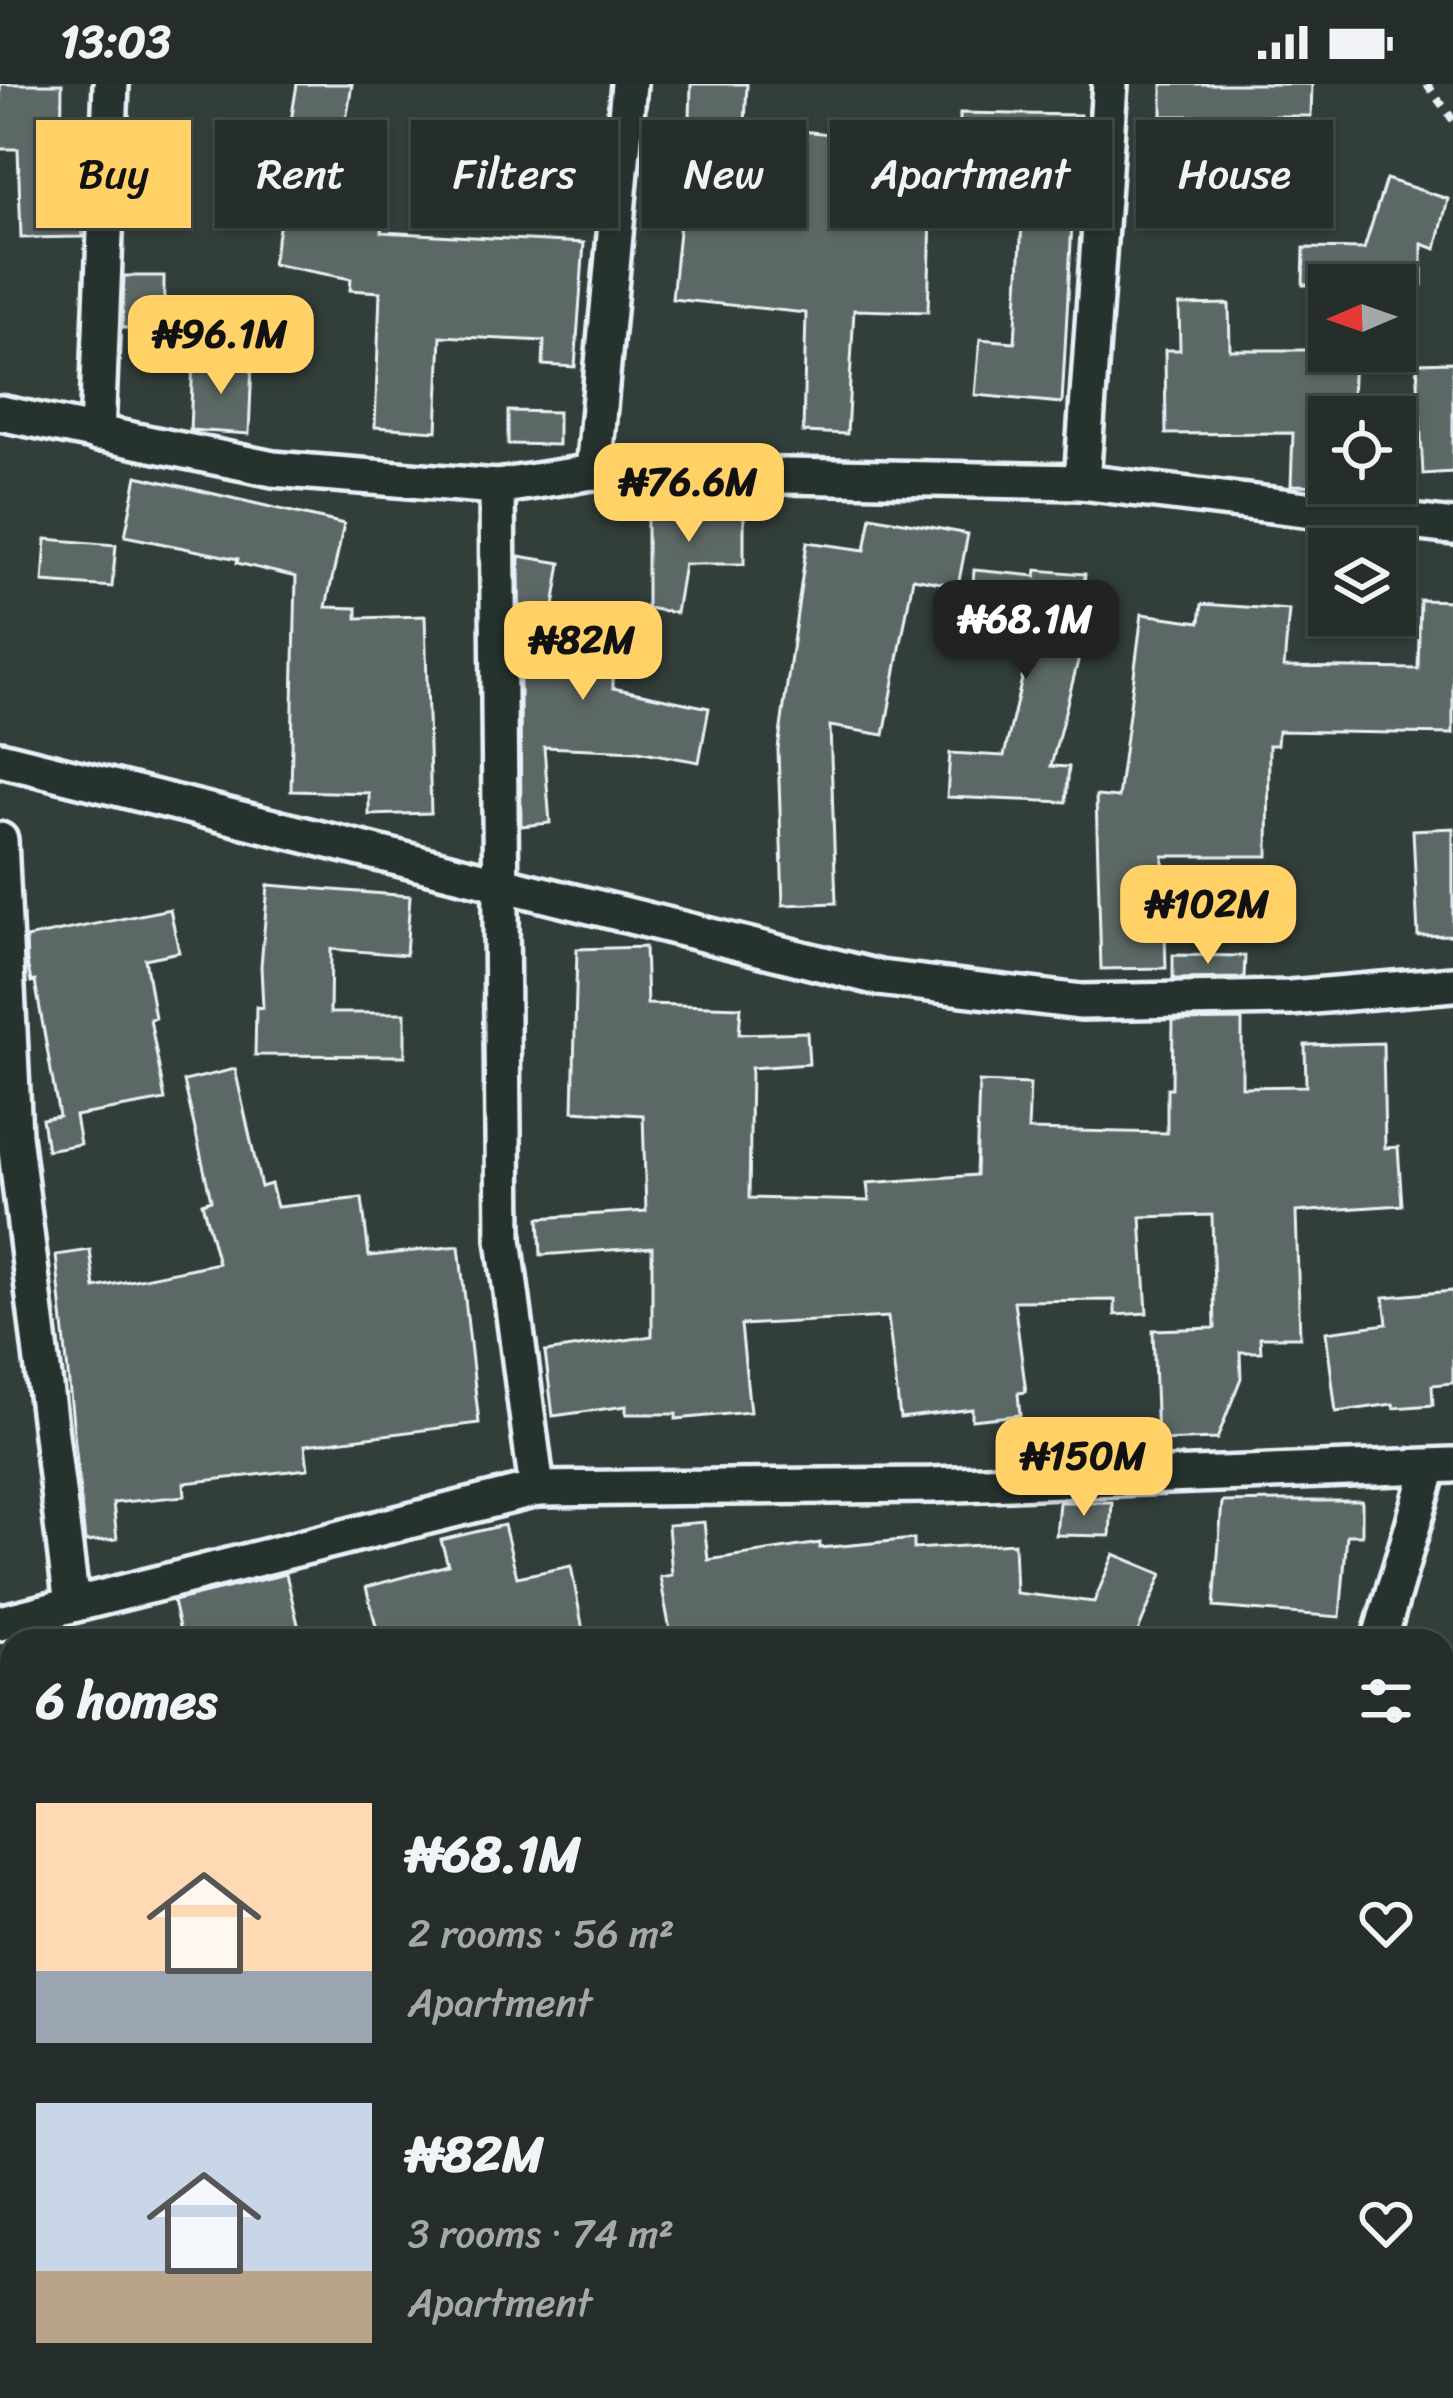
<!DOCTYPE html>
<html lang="en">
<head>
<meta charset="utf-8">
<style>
  :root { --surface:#262e2b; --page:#2e3633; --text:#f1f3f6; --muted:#a4a8a9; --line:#424a47; --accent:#ffd166 }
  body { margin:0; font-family:Sriracha,sans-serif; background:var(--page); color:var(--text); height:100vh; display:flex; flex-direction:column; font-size:45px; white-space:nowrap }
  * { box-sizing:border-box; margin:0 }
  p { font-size:39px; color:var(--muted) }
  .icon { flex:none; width:66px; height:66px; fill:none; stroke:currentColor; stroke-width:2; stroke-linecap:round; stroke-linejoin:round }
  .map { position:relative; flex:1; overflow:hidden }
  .details { position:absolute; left:0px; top:1545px; width:1455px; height:771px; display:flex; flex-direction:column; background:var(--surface); border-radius:36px 36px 0 0; box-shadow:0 3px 9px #0004,0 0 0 3px var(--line) }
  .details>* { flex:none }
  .guide { position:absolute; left:36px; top:36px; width:1383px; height:108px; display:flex; gap:24px }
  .needle { width:78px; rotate:268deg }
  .tools { position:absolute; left:1308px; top:180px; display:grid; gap:24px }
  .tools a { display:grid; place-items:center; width:108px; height:108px; border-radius:0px; background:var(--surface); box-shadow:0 3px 9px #0004,0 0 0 3px var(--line); font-size:60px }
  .price { position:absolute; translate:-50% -102px; padding:0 27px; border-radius:24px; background:var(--accent); color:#111; font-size:39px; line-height:78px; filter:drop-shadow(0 3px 6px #0008) }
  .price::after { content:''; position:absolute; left:50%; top:72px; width:36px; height:27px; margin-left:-18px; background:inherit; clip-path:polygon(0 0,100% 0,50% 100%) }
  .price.selected { background:#222; color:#fff }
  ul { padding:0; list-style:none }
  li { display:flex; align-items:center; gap:36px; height:300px; padding:0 36px }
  li span { display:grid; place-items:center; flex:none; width:336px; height:240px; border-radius:0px; color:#555 }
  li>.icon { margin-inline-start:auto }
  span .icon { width:144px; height:144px; fill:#fffc; stroke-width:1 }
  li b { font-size:51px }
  h2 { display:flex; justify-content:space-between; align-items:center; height:144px; padding:0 36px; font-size:51px }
  .tag { padding:0 42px; border-radius:0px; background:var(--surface); box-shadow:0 3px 9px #0004,0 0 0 3px var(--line); font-size:42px; line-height:108px }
  .tag.selected { background:var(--accent); color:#111 }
  .status { display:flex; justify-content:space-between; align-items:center; height:84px; padding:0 60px; background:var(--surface); direction:ltr }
  .status svg { height:33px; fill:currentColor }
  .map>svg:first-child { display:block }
  .building { fill:#5c6865; stroke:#e8f1f8; stroke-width:3 }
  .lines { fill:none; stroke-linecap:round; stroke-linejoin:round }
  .lane-casing { stroke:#e8f1f8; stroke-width:26 }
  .street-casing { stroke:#e8f1f8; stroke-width:42 }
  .path { stroke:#e8f1f8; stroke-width:8; stroke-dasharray:9 9; stroke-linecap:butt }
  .lane { stroke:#26332d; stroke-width:16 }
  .street { stroke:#26332d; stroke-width:33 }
</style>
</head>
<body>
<div class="status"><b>13:03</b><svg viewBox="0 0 49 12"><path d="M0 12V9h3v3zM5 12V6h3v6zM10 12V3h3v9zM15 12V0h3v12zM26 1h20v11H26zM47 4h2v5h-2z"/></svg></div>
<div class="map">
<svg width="1453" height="2314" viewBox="0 0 1453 2314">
  <rect width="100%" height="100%" fill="#323e39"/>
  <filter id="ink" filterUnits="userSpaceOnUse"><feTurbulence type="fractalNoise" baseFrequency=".00833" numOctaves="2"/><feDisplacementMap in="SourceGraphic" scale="24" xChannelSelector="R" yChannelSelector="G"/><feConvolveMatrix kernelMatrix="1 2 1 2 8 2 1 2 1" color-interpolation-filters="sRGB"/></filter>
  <g filter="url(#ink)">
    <g class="building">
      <path d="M0,0H62L61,88L80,87L82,153L21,154L18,65H0Z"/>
      <path d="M297,0H352L334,109L385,113L382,148L584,159L575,283L543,281L544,257L441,252L437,347L375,343L380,208L350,206L351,195L272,180L289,94L282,93Z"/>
      <path d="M691,0H747L745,41L859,53L857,74L948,81L943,134L931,133L928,228L854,226L847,350L803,348L806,229L672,215L684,99L674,98L681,34L690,35Z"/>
      <path d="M1162,0H1312L1311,32H1162Z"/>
      <path d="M960,29L1080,31L1079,82H1083L1079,140H1072L1062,319L975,311L980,255L1015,258L1022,139H1008L1010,68L960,67Z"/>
      <path d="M1288,94L1289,139L1171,142L1170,96Z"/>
      <path d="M1386,95L1448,115L1436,165L1422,160V201H1303L1304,164L1364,165Z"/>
      <path d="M124,192H164V244H122Z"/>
      <path d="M1229,220L1230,266H1329V273L1354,274L1351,333H1329V402L1291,401L1293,349L1166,350L1165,266H1180L1179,221Z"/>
      <path d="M193,276L252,279L249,350L190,346Z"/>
      <path d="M1453,278V388L1423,390L1417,279Z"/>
      <path d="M508,327L558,328V361L508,360Z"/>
      <path d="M137,392L344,440L326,523L357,524V534L425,532L431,729L369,731V709L291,707L296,493L237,479L238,475L125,452Z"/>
      <path d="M647,420H744V480H684L676,529L647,524Z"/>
      <path d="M871,432L968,450L958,502L913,494L884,651L830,642L836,819L783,821L778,665L807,458L865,466Z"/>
      <path d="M46,455L116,461L112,503L43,498Z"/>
      <path d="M519,472L561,479L543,591L613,593V604L709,624L699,678L638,667L544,663L550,739L521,742Z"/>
      <path d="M974,486L1036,492L1037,486L1085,490L1078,577L1051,682L1069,683L1066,718L947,713L950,669L1004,672L1028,569L968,563Z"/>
      <path d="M1420,516L1453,517V650L1278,647L1277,661H1269L1268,772H1163L1166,884L1101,885L1096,712L1118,714L1142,530L1200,538L1202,520L1289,526L1284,583L1418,585Z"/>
      <path d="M1453,744V851L1418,852L1413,746Z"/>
      <path d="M268,801L410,812L406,871L331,865L330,929H405V972L255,971L256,923L263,924L261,882Z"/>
      <path d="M170,825L179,868L145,875L155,934L150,935L165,1016L75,1032L80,1060L47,1066L42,1035L59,1032L35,897L31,898L27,878L26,854Z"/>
      <path d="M645,863L647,920L741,923L739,950L807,948L809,980L751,984L749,1114L869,1117L867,1099L976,1091L979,998L1030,1000L1028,1046L1167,1049V1004H1172L1173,937L1242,936V1003L1306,1002L1305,961L1383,959L1385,1064L1398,1063L1402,1121L1296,1128L1300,1253H1260L1261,1268H1240L1241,1294L1217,1355L1157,1357L1153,1246L1215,1244L1212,1131L1141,1133L1147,1229L1115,1231V1216L1014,1217L1026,1308L1018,1309L1020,1331L972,1336V1325L900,1334L888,1233L741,1241L750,1328L676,1335V1330H626V1322L553,1332L545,1268L652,1252V1163L541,1171L539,1134L646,1127L643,1031L573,1027L577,865Z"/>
      <path d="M1173,871L1245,872L1244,894L1173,895Z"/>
      <path d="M235,985L261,1103L271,1100L277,1123L362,1114L369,1172L459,1162L479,1339L305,1361L308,1385L184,1399L185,1412L113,1419L117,1455L85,1458L56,1171L90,1166L95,1204L218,1179L202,1119L211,1116L184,997Z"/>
      <path d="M1453,1207V1299L1432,1301L1433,1321L1394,1324L1393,1320L1336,1328L1326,1248L1387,1240L1384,1213Z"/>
      <path d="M1281,1417H1362V1451H1347L1340,1533L1214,1523L1222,1418Z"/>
      <path d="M1059,1418H1112L1110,1452L1056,1451Z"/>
      <path d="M704,1438L708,1476L820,1459V1464L914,1455V1465L1014,1459L1016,1509L1094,1518L1114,1470L1162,1490L1134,1557H672L660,1493L672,1491L668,1441Z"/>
      <path d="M504,1441L517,1493L571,1482L585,1557H380L366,1503L448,1481L441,1456Z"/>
      <path d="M286,1490L302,1557H182L173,1517Z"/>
    </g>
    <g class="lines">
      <g class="lane-casing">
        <path id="lane" d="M305,2304L328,2314"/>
      </g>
      <g class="street-casing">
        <g id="street">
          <path d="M0,329L273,385L497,403L593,388L1082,398L1453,443"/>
          <path d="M97,350L111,0"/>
          <path d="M593,388L629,0"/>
          <path d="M1082,398L1110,0"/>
          <path d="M0,675L879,894L1081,918L1290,914L1453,900"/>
          <path d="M0,756L14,1051L72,1521"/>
          <path d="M537,1405L931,1401L1453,1381"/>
          <path d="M0,1539L537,1405L504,1155L497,403"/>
          <path d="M1379,1557L1430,1383"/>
          <path d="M1443,1818L1453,1820"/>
          <path d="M1443,2122L1453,2133"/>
          <path d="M207,2314L211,2304"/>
          <path d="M1045,2314L1050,2304"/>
        </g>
      </g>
      <path class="path" d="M1427,0L1453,36"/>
      <use href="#lane" class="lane"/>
      <use href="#street" class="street"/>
    </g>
  </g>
</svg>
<div class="tools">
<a><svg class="needle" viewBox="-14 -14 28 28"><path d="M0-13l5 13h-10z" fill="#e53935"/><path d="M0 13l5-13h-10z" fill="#a4a8a9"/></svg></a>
<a><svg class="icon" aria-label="locate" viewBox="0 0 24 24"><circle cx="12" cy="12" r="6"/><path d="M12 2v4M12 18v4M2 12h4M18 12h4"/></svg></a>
<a><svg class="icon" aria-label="layers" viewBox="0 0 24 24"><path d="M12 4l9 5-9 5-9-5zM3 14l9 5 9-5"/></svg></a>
</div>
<b class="price" style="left:221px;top:313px">₦96.1M</b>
<b class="price" style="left:689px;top:461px">₦76.6M</b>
<b class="price selected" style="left:1026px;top:598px">₦68.1M</b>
<b class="price" style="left:583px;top:619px">₦82M</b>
<b class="price" style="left:1208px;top:883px">₦102M</b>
<b class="price" style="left:1084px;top:1435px">₦150M</b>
<div class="guide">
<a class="tag selected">Buy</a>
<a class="tag">Rent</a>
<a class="tag">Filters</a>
<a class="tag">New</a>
<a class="tag">Apartment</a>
<a class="tag">House</a>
</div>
<section class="details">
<h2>6 homes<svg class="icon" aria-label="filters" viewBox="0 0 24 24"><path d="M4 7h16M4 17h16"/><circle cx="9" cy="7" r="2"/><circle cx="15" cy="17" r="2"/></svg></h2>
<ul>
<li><span style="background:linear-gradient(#ffd9b3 70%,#9aa5b1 0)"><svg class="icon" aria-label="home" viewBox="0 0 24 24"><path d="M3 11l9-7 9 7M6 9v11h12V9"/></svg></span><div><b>₦68.1M</b><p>2 rooms · 56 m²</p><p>Apartment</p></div><svg class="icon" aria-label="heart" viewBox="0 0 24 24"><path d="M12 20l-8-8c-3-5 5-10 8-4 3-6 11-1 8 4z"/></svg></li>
<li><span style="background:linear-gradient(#c9d6e8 70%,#b9a48a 0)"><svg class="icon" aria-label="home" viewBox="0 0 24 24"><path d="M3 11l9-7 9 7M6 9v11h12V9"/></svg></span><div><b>₦82M</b><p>3 rooms · 74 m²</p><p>Apartment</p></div><svg class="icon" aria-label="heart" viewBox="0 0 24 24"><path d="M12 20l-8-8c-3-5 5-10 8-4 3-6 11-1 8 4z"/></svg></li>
</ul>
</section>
</div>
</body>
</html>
